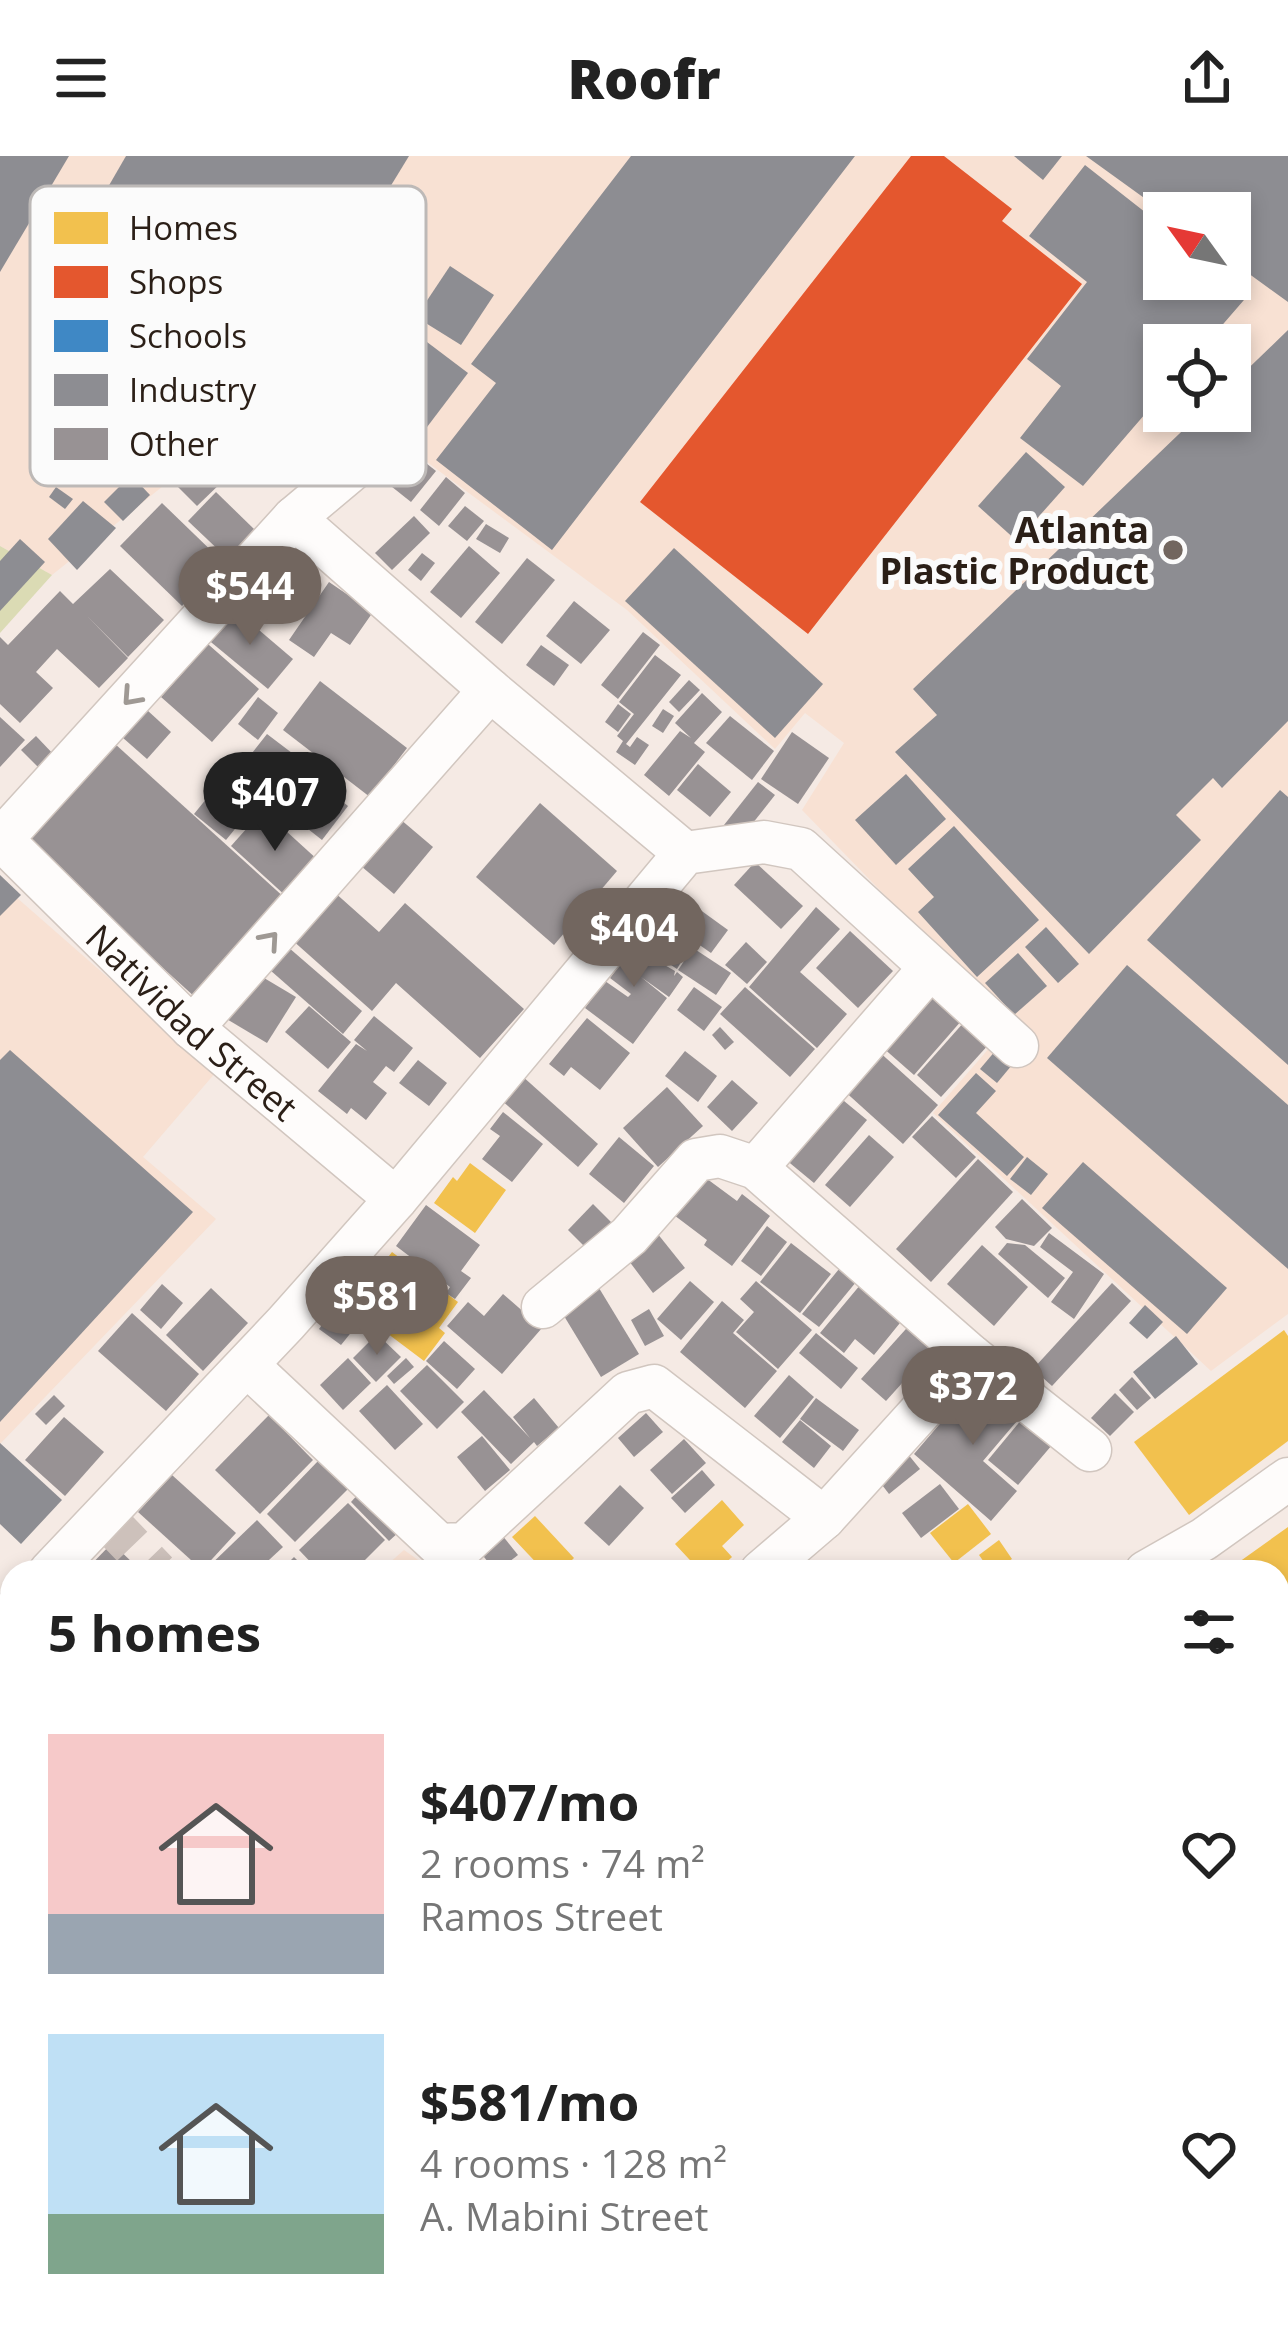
<!DOCTYPE html>
<html lang="en">
<head>
<meta charset="utf-8">
<style>
  :root { --surface:#fff; --page:#f2f2f2; --text:#222; --muted:#767676; --accent:#72665f }
  body { margin:0; font-family:"Open Sans",sans-serif; background:var(--page); color:var(--text); height:100vh; display:flex; flex-direction:column; font-size:45px; white-space:nowrap }
  * { box-sizing:border-box; margin:0 }
  p { font-size:39px; color:var(--muted) }
  .icon { flex:none; width:66px; height:66px; fill:none; stroke:currentColor; stroke-width:2; stroke-linecap:round; stroke-linejoin:round }
  .map { position:relative; flex:1; overflow:hidden }
  .side { position:absolute; left:0px; top:1404px; width:1290px; height:771px; display:flex; flex-direction:column; background:var(--surface); border-radius:36px 36px 0 0; box-shadow:0 6px 18px #0003 }
  .side>* { flex:none }
  .needle { width:78px; rotate:303deg }
  .buttons { position:absolute; left:1143px; top:36px; display:grid; gap:24px }
  .buttons a { display:grid; place-items:center; width:108px; height:108px; border-radius:0px; background:var(--surface); box-shadow:0 6px 18px #0003; font-size:60px }
  .price { position:absolute; translate:-50% -102px; padding:0 27px; border-radius:42px; background:var(--accent); color:#fff; font-size:39px; line-height:78px; filter:drop-shadow(0 3px 6px #0008) }
  .price::after { content:''; position:absolute; left:50%; top:72px; width:36px; height:27px; margin-left:-18px; background:inherit; clip-path:polygon(0 0,100% 0,50% 100%) }
  .price.current { background:#222; color:#fff }
  ul { padding:0; list-style:none }
  li { display:flex; align-items:center; gap:36px; height:300px; padding:0 48px }
  li span { display:grid; place-items:center; flex:none; width:336px; height:240px; border-radius:0px; color:#555 }
  li>.icon { margin-inline-start:auto }
  span .icon { width:144px; height:144px; fill:#fffc; stroke-width:1 }
  li b { font-size:51px }
  h2 { display:flex; justify-content:space-between; align-items:center; height:144px; padding:0 48px; font-size:51px }
  header { display:flex; justify-content:space-between; align-items:center; height:156px; padding:0 48px; background:var(--surface); font-size:54px; font-weight:800 }
  .map>svg:first-child { display:block }
  .built { fill:#f8e1d3; fill-rule:evenodd }
  .green { fill:#dbdbb4 }
  .homes { fill:#f2c14e }
  .shops { fill:#e4572e }
  .schools { fill:#3f88c5 }
  .industry { fill:#8d8d92 }
  .building { fill:#989294 }
  .lines { fill:none; stroke-linecap:round; stroke-linejoin:round }
  .minor-tunnel { stroke:#cdc1bb; stroke-width:42; stroke-dasharray:42 21; stroke-linecap:butt }
  .minor-casing { stroke:#d1c6bf; stroke-width:45 }
  .minor { stroke:#fefcfb; stroke-width:42 }
  .oneway { stroke:#9f9994 }
  .poi-dot { fill:#72665f; stroke:#fbfbfb; stroke-width:4.5 }
  .labels { text-anchor:middle; dominant-baseline:central; stroke-width:12; stroke-linejoin:round; paint-order:stroke }
  .poi-label { font-size:36px; font-weight:bold; fill:#2b1f17; stroke:#fbfbfb; text-anchor:end }
  .street-label { font-size:36px; fill:#2b1f17; stroke:#fbfbfb }
  .key { fill:#fbfbfb; stroke:#bdb9b7; stroke-width:3 }
  .key-label { font-size:33px; fill:#2b1f17 }
</style>
</head>
<body>
<header><svg class="icon" aria-label="menu" viewBox="0 0 24 24"><path d="M4 6h16M4 12h16M4 18h16"/></svg>Roofr<svg class="icon" aria-label="share" viewBox="0 0 24 24"><path d="M12 15V3M7 8l5-5 5 5M5 13v7h14v-7"/></svg></header>
<div class="map">
<svg width="1288" height="2174" viewBox="0 0 1288 2174">
  <rect width="100%" height="100%" fill="#f5eae4"/>
  <g class="built">
    <path d="M0,0H1288V1158L1211,1215L933,957L1010,868L802,654L844,587L805,557L775,593L627,454L289,204L253,258L52,419L0,390ZM1164,57H1230V123H1164ZM1164,189H1230V255H1164Z"/>
    <path d="M0,727L216,916L143,1001L216,1063L0,1288Z"/>
    <path d="M404,1394L435,1416H379Z"/>
    <path d="M0,1741L12,1757V1833L0,1842Z"/>
    <path d="M12,1886V2027L0,2035V1895Z"/>
  </g>
  <g class="green">
    <path d="M0,390L52,419L0,477Z"/>
    <path d="M12,2038V2163H268L254,2174H8L0,2163V2045Z"/>
  </g>
  <g class="homes">
    <path d="M470,1007L506,1034L475,1077L434,1047L453,1021L457,1025Z"/>
    <path d="M392,1096L458,1146L439,1172L445,1177L424,1205L351,1150Z"/>
    <path d="M1284,1174L1288,1180V1285L1189,1359L1134,1286Z"/>
    <path d="M722,1344L744,1369L722,1390L732,1401L716,1416H701L675,1388Z"/>
    <path d="M968,1348L991,1378L954,1407L930,1377Z"/>
    <path d="M535,1360L574,1402L560,1416H545L512,1381Z"/>
    <path d="M1288,1371V1435L1278,1442V1416H1225Z"/>
    <path d="M999,1384L1012,1403L991,1416L979,1399Z"/>
    <path d="M1281,1482L1288,1492V1537L1278,1544V1484Z"/>
    <path d="M1288,1653V1683L1278,1669V1660Z"/>
    <path d="M12,1720V1765L0,1747V1729Z"/>
    <path d="M1288,1750V1792L1281,1797L1278,1758Z"/>
    <path d="M1278,1804L1288,1817V1864L1278,1871Z"/>
    <path d="M1288,1925V1971L1278,1958V1933Z"/>
    <path d="M1278,1966L1288,1979V2016L1278,2002Z"/>
    <path d="M1278,2135H1288V2168L1278,2155Z"/>
    <path d="M682,2163H727L726,2174H667Z"/>
    <path d="M769,2163H853L839,2174H777Z"/>
    <path d="M943,2163H973L981,2174H951Z"/>
    <path d="M976,2163H1012L1020,2174H984Z"/>
    <path d="M1016,2163H1035L1040,2171L1024,2174Z"/>
    <path d="M1056,2163H1089L1091,2166L1081,2174H1064Z"/>
    <path d="M1154,2163H1193L1179,2174H1162Z"/>
  </g>
  <path class="shops" d="M911,0H944L1012,53L1002,65L1082,128L808,478L640,346Z"/>
  <g class="schools">
    <path d="M12,1906V1949L0,1933V1915Z"/>
    <path d="M0,1944L12,1962V2013L0,2021Z"/>
  </g>
  <g class="industry">
    <path d="M0,0H69L0,116Z"/>
    <path d="M126,0H409L251,259L45,140Z"/>
    <path d="M631,0H855L552,394L436,304L496,227L471,208Z"/>
    <path d="M1014,0H1062L1043,24Z"/>
    <path d="M1086,0H1288V146L1230,104V57H1165Z"/>
    <path d="M1085,9L1164,71V123H1231L1250,137L1205,189H1164V236L1083,330L1020,282L1061,230L1027,203L1087,126L1029,80Z"/>
    <path d="M450,110L494,139L461,189L416,161Z"/>
    <path d="M1288,174V565L1222,632L1213,622L1176,659L1201,684L1089,798L895,596L937,559L913,533L1203,255H1230V230Z"/>
    <path d="M427,186L468,217L421,279L380,248Z"/>
    <path d="M1026,296L1065,331L1017,385L978,350Z"/>
    <path d="M131,319L150,339L123,365L104,346Z"/>
    <path d="M56,331L73,343L65,353L49,341Z"/>
    <path d="M83,345L116,372L77,414L48,383Z"/>
    <path d="M20,383L45,406L0,455V405Z"/>
    <path d="M674,392L823,528L775,582L625,445Z"/>
    <path d="M906,618L946,663L896,709L855,664Z"/>
    <path d="M1280,634L1288,641V909L1147,784Z"/>
    <path d="M954,670L1039,764L977,821L918,756L934,741L908,713Z"/>
    <path d="M0,719L21,739L0,760Z"/>
    <path d="M1046,771L1079,808L1058,827L1025,791Z"/>
    <path d="M1018,797L1047,830L1014,859L985,827Z"/>
    <path d="M1127,809L1288,949V1113L1047,902Z"/>
    <path d="M10,894L193,1056L0,1266V904Z"/>
    <path d="M996,894L1012,909L997,927L980,913Z"/>
    <path d="M976,917L996,935L976,957L1024,1001L1007,1020L938,959Z"/>
    <path d="M1027,1001L1048,1018L1031,1039L1010,1023Z"/>
    <path d="M1083,1006L1227,1132L1187,1178L1042,1052Z"/>
    <path d="M1145,1149L1163,1166L1147,1183L1129,1167Z"/>
    <path d="M1176,1180L1198,1208L1155,1243L1133,1216Z"/>
    <path d="M0,1287L62,1344L21,1388L0,1368Z"/>
    <path d="M274,2163H496L505,2174H260Z"/>
  </g>
  <g class="building">
    <path d="M397,284L436,315L411,346L372,315Z"/>
    <path d="M204,303L224,324L197,350L177,330Z"/>
    <path d="M446,321L465,337L439,370L420,354Z"/>
    <path d="M216,336L255,374L227,402L188,365Z"/>
    <path d="M162,347L224,407L182,450L120,390Z"/>
    <path d="M465,350L484,365L467,385L448,370Z"/>
    <path d="M414,360L430,377L392,414L375,397Z"/>
    <path d="M486,368L509,382L500,397L476,383Z"/>
    <path d="M469,390L500,417L461,462L430,436Z"/>
    <path d="M422,397L435,407L421,425L408,414Z"/>
    <path d="M527,402L555,424L502,488L475,466Z"/>
    <path d="M110,413L164,464L128,501L87,460L128,502L99,532L57,493L36,516L53,532L20,567L0,548V481L8,489L60,435L73,448Z"/>
    <path d="M329,426L373,456L350,489L331,477L314,501L289,484Z"/>
    <path d="M574,445L610,474L581,508L546,480Z"/>
    <path d="M232,451L293,503L268,533L206,482Z"/>
    <path d="M643,476L660,489L618,543L601,529Z"/>
    <path d="M201,482L259,533L212,586L161,541L187,512L180,505Z"/>
    <path d="M541,489L569,509L554,530L526,509Z"/>
    <path d="M655,499L681,519L626,588L630,591L637,581L649,589L635,609L616,596L623,585L617,580L634,558L619,546Z"/>
    <path d="M689,524L700,534L679,556L669,546Z"/>
    <path d="M320,525L407,592L370,641L283,574Z"/>
    <path d="M702,537L722,556L694,587L705,596L669,640L644,619L680,575L691,582L675,567Z"/>
    <path d="M258,541L278,557L258,584L238,568Z"/>
    <path d="M618,548L631,558L618,576L605,566Z"/>
    <path d="M663,553L674,560L663,577L652,570Z"/>
    <path d="M147,554L171,576L147,603L122,581Z"/>
    <path d="M730,560L774,595L752,624L706,587Z"/>
    <path d="M0,561L25,584L0,611Z"/>
    <path d="M792,576L829,602L798,648L761,623Z"/>
    <path d="M267,578L292,597L264,633L270,637L247,667L216,643Z"/>
    <path d="M36,580L55,600L41,614L21,594Z"/>
    <path d="M114,587L286,743L196,842L25,687Z"/>
    <path d="M698,608L731,636L710,661L677,634Z"/>
    <path d="M301,613L348,650L322,684L275,647Z"/>
    <path d="M758,626L775,639L741,682L724,669Z"/>
    <path d="M207,642L239,668L226,684L194,658Z"/>
    <path d="M540,647L617,715L554,789L476,721Z"/>
    <path d="M263,654L319,705L287,741L231,690Z"/>
    <path d="M400,663L433,691L394,738L361,710Z"/>
    <path d="M755,706L803,750L781,773L734,729Z"/>
    <path d="M333,735L379,776L405,747L524,853L480,902L396,827L372,855L291,783Z"/>
    <path d="M681,740L728,774L711,797L664,764Z"/>
    <path d="M816,751L840,773L800,816L847,858L817,892L749,831Z"/>
    <path d="M649,763L663,774L655,784L641,774Z"/>
    <path d="M637,774L657,789L649,800L675,815L674,820L677,816L683,821L669,841L641,821L667,842L633,888L585,852L605,825L628,841L631,838L610,822L622,806L616,802Z"/>
    <path d="M850,775L893,815L858,852L816,812Z"/>
    <path d="M670,778L690,791L677,813L656,799Z"/>
    <path d="M281,785L362,855L343,878L262,807Z"/>
    <path d="M746,786L767,806L747,828L725,809Z"/>
    <path d="M693,792L731,817L716,839L678,814Z"/>
    <path d="M254,816L296,841L267,887L225,862Z"/>
    <path d="M922,828L962,864L914,919L873,883Z"/>
    <path d="M694,831L722,851L704,875L677,854Z"/>
    <path d="M745,831L815,893L790,921L720,858Z"/>
    <path d="M309,850L351,886L328,913L285,876Z"/>
    <path d="M374,860L413,892L394,916L386,910L373,926L387,937L366,964L351,952L347,958L318,935L356,888L367,895L354,884Z"/>
    <path d="M587,862L630,897L600,934L571,911L564,920L549,908Z"/>
    <path d="M965,865L990,887L941,941L917,919Z"/>
    <path d="M720,871L734,886L725,894L712,879Z"/>
    <path d="M876,893L938,949L903,988L841,932Z"/>
    <path d="M685,895L717,920L698,946L665,920Z"/>
    <path d="M418,904L447,927L429,950L399,927Z"/>
    <path d="M521,919L598,988L578,1011L500,943Z"/>
    <path d="M732,924L758,947L732,975L707,951Z"/>
    <path d="M667,931L703,970L658,1011L623,972Z"/>
    <path d="M838,940L867,964L814,1027L785,1003Z"/>
    <path d="M503,956L543,988L512,1026L482,1003L500,980L490,973Z"/>
    <path d="M932,960L976,1001L956,1022L912,981Z"/>
    <path d="M869,979L894,1001L850,1051L825,1029Z"/>
    <path d="M619,981L654,1010L624,1047L589,1018Z"/>
    <path d="M978,1003L1013,1036L931,1126L896,1093Z"/>
    <path d="M695,1014L737,1045L742,1038L770,1060L732,1110L704,1089L707,1084L666,1053Z"/>
    <path d="M1022,1043L1052,1072L1034,1090L1006,1083L995,1071Z"/>
    <path d="M593,1048L620,1075L594,1100L568,1074Z"/>
    <path d="M426,1049L480,1089L461,1115L471,1122L455,1143L446,1137L450,1131L396,1090Z"/>
    <path d="M767,1070L787,1086L761,1120L741,1105Z"/>
    <path d="M657,1077L685,1112L653,1137L626,1101Z"/>
    <path d="M1049,1077L1104,1118L1074,1163L1051,1146L1073,1116L1040,1091Z"/>
    <path d="M791,1087L831,1118L800,1157L760,1126Z"/>
    <path d="M1007,1087L1025,1089L1065,1122L1048,1142L998,1098Z"/>
    <path d="M982,1089L1028,1131L994,1170L947,1128Z"/>
    <path d="M844,1107L861,1120L819,1171L802,1158Z"/>
    <path d="M866,1122L908,1157L874,1199L855,1183L844,1197L820,1177Z"/>
    <path d="M690,1125L714,1146L681,1184L657,1163Z"/>
    <path d="M756,1125L812,1174L778,1213L736,1176L754,1156L740,1143Z"/>
    <path d="M1112,1127L1131,1145L1052,1230L1033,1213Z"/>
    <path d="M162,1128L183,1147L161,1173L140,1154Z"/>
    <path d="M211,1132L248,1167L203,1215L166,1179Z"/>
    <path d="M599,1132L639,1198L601,1221L561,1155Z"/>
    <path d="M503,1138L542,1172L502,1218L447,1170L468,1146L484,1160Z"/>
    <path d="M340,1145L362,1163L341,1189L319,1173Z"/>
    <path d="M722,1145L744,1164L733,1177L777,1215L745,1252L680,1196Z"/>
    <path d="M649,1153L664,1180L645,1190L631,1164Z"/>
    <path d="M132,1157L199,1218L166,1255L98,1195Z"/>
    <path d="M914,1164L939,1186L886,1245L861,1223Z"/>
    <path d="M816,1177L858,1212L841,1233L799,1197Z"/>
    <path d="M377,1178L401,1201L376,1226L353,1202Z"/>
    <path d="M444,1185L475,1213L457,1233L426,1205Z"/>
    <path d="M348,1202L371,1227L343,1254L320,1229Z"/>
    <path d="M406,1202L414,1211L394,1228L387,1220Z"/>
    <path d="M427,1209L464,1246L437,1273L400,1235Z"/>
    <path d="M789,1219L814,1241L780,1282L754,1260Z"/>
    <path d="M1132,1221L1151,1242L1137,1254L1119,1234Z"/>
    <path d="M979,1222L1022,1259L983,1305L1017,1335L991,1365L914,1298Z"/>
    <path d="M387,1229L423,1268L395,1294L359,1255Z"/>
    <path d="M484,1234L530,1282L513,1261L534,1242L559,1272L537,1290L534,1286L511,1308L461,1256Z"/>
    <path d="M1115,1237L1134,1256L1110,1280L1091,1262Z"/>
    <path d="M54,1239L65,1250L46,1269L35,1258Z"/>
    <path d="M816,1242L859,1274L843,1295L800,1263Z"/>
    <path d="M646,1257L663,1276L634,1301L618,1282Z"/>
    <path d="M269,1259L313,1304L260,1358L215,1314Z"/>
    <path d="M64,1261L104,1296L65,1340L25,1304Z"/>
    <path d="M1022,1263L1052,1289L1018,1329L988,1304Z"/>
    <path d="M800,1264L831,1290L814,1312L782,1286Z"/>
    <path d="M482,1280L510,1314L485,1335L457,1301Z"/>
    <path d="M684,1283L706,1307L672,1338L650,1314Z"/>
    <path d="M907,1297L920,1313L889,1338L876,1321Z"/>
    <path d="M319,1304L348,1333L295,1386L267,1358Z"/>
    <path d="M702,1314L715,1329L685,1357L671,1342Z"/>
    <path d="M172,1319L236,1377L202,1414L138,1356Z"/>
    <path d="M940,1328L959,1353L921,1382L902,1357Z"/>
    <path d="M620,1329L644,1352L609,1390L584,1367Z"/>
    <path d="M360,1336L399,1376L389,1385L351,1346Z"/>
    <path d="M348,1347L385,1384L353,1416H320L299,1394Z"/>
    <path d="M257,1364L283,1391L256,1416H203Z"/>
    <path d="M502,1379L518,1399L496,1416L480,1396Z"/>
    <path d="M112,1387L135,1409L128,1416H84Z"/>
    <path d="M294,1401L309,1416H279Z"/>
    <path d="M5,1669L12,1679V1708L0,1717V1673Z"/>
  </g>
  <g class="lines">
    <path class="minor-tunnel" d="M103,1360L157,1416"/>
    <g class="minor-casing">
      <g id="minor">
        <path id="s1" d="M368,300L294,362L7,677L5,687L192,872L396,1043"/>
        <path d="M294,362L490,534L685,697"/>
        <path d="M192,872L490,534"/>
        <path d="M756,1012L930,812"/>
        <path d="M543,1151L629,1080L696,1004L720,1000L756,1012L971,1200L1090,1294"/>
        <path d="M247,1209L439,1389L465,1388L628,1237L654,1230L824,1362"/>
        <path d="M50,1416L286,1167L396,1043L685,697L764,686L801,693L1017,890"/>
        <path d="M761,1416L824,1362L971,1200"/>
        <path d="M1146,1416L1204,1383L1288,1323"/>
        <path d="M0,1468L12,1456"/>
        <path d="M0,1566L12,1579"/>
        <path d="M1278,1623L1288,1616"/>
        <path d="M0,1863L12,1854"/>
        <path d="M1278,1895L1288,1888"/>
        <path d="M1278,2127L1288,2120"/>
        <path d="M741,2163L749,2174"/>
        <path d="M899,2174L914,2163"/>
        <path d="M1212,2174L1228,2163"/>
      </g>
    </g>
    <use href="#minor" class="minor"/>
  </g>
  <defs><path id="oneway-chevron" d="M-2-3.5L2.5 0L-2 3.5" fill="none" stroke-width="1.6" stroke-linecap="round" stroke-linejoin="round" transform="scale(3)"/></defs>
  <g class="oneway">
    <use href="#oneway-chevron" transform="translate(131 541) rotate(132)"/>
    <use href="#oneway-chevron" transform="translate(270 784) rotate(-49)"/>
  </g>
  <circle class="poi-dot" cx="1173" cy="394" r="12"/>
  <g class="labels">
    <g class="poi-label">
      <text x="1149" y="373">Atlanta<tspan x="1149" dy="41">Plastic Product</tspan></text>
    </g>
    <g class="street-label">
      <text stroke="none"><textPath href="#s1" startOffset="792">Natividad Street</textPath></text>
    </g>
  </g>
  <rect x="30" y="30" width="396" height="300" rx="18" class="key"/>
  <rect x="54" y="56" width="54" height="32" fill="#f2c14e"/>
  <rect x="54" y="110" width="54" height="32" fill="#e4572e"/>
  <rect x="54" y="164" width="54" height="32" fill="#3f88c5"/>
  <rect x="54" y="218" width="54" height="32" fill="#8d8d92"/>
  <rect x="54" y="272" width="54" height="32" fill="#989294"/>
  <g class="key-label">
    <text x="129" y="84">Homes</text>
    <text x="129" y="138">Shops</text>
    <text x="129" y="192">Schools</text>
    <text x="129" y="246">Industry</text>
    <text x="129" y="300">Other</text>
  </g>
</svg>
<div class="buttons">
<a><svg class="needle" viewBox="-14 -14 28 28"><path d="M0-13l5 13h-10z" fill="#e53935"/><path d="M0 13l5-13h-10z" fill="#767676"/></svg></a>
<a><svg class="icon" aria-label="locate" viewBox="0 0 24 24"><circle cx="12" cy="12" r="6"/><path d="M12 2v4M12 18v4M2 12h4M18 12h4"/></svg></a>
</div>
<b class="price" style="left:250px;top:492px">$544</b>
<b class="price current" style="left:275px;top:698px">$407</b>
<b class="price" style="left:634px;top:834px">$404</b>
<b class="price" style="left:377px;top:1202px">$581</b>
<b class="price" style="left:973px;top:1292px">$372</b>
<section class="side">
<h2>5 homes<svg class="icon" aria-label="filters" viewBox="0 0 24 24"><path d="M4 7h16M4 17h16"/><circle cx="9" cy="7" r="2"/><circle cx="15" cy="17" r="2"/></svg></h2>
<ul>
<li><span style="background:linear-gradient(#f6c9c9 75%,#9aa5b1 0)"><svg class="icon" aria-label="home" viewBox="0 0 24 24"><path d="M3 11l9-7 9 7M6 9v11h12V9"/></svg></span><div><b>$407/mo</b><p>2 rooms · 74 m²</p><p>Ramos Street</p></div><svg class="icon" aria-label="heart" viewBox="0 0 24 24"><path d="M12 20l-8-8c-3-5 5-10 8-4 3-6 11-1 8 4z"/></svg></li>
<li><span style="background:linear-gradient(#bfe0f5 75%,#7fa58c 0)"><svg class="icon" aria-label="home" viewBox="0 0 24 24"><path d="M3 11l9-7 9 7M6 9v11h12V9"/></svg></span><div><b>$581/mo</b><p>4 rooms · 128 m²</p><p>A. Mabini Street</p></div><svg class="icon" aria-label="heart" viewBox="0 0 24 24"><path d="M12 20l-8-8c-3-5 5-10 8-4 3-6 11-1 8 4z"/></svg></li>
</ul>
</section>
</div>
</body>
</html>
